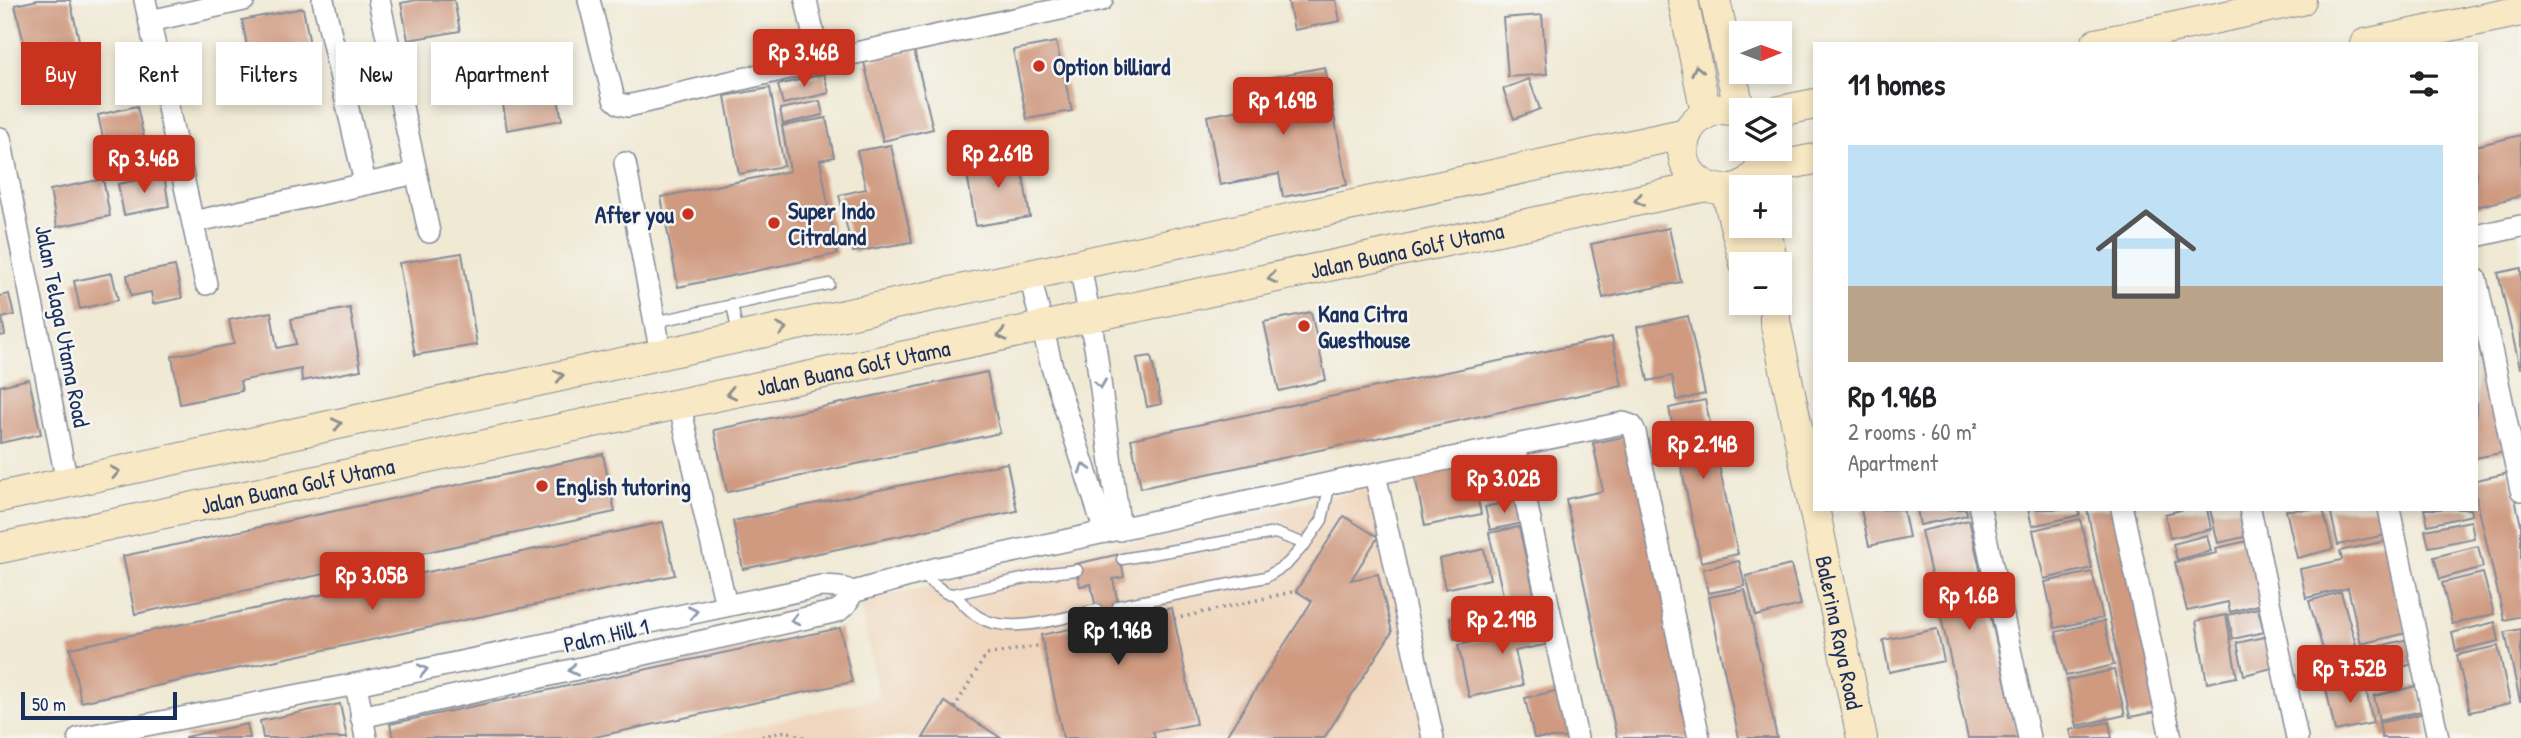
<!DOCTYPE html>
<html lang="en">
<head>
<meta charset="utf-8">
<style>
  :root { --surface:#fff; --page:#f2f2f2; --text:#202124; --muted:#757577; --accent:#c8321e }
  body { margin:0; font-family:"Patrick Hand",sans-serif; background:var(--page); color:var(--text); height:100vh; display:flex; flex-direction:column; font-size:26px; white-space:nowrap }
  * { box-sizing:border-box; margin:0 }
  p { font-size:23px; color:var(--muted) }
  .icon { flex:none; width:38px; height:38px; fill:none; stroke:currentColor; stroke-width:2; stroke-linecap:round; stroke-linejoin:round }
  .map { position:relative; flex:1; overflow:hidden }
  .panel { position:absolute; left:1813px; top:42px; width:665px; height:469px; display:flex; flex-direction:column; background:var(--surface); border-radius:0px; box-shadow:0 4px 10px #0003 }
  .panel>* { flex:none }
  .hud { position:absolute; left:21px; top:42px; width:665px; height:63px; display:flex; gap:14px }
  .needle { width:46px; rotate:89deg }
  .controls { position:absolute; left:1729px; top:21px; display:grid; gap:14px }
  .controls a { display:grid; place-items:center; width:63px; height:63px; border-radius:0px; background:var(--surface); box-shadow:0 4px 10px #0003; font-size:35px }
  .scale { position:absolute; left:21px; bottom:18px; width:156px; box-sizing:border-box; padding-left:7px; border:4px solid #1b2f5e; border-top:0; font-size:19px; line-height:24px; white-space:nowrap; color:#1b2f5e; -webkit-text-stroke:5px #f6f6f2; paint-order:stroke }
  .price { position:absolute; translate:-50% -60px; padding:0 16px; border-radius:7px; background:var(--accent); color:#fff; font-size:23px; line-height:46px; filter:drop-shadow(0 2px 4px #0008) }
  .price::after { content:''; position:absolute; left:50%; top:42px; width:21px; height:16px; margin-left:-10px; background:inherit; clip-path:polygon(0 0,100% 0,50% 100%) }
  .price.on { background:#222; color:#fff }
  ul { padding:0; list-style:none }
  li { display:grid; align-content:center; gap:14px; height:371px; padding:0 35px }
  li span { display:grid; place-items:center; height:217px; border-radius:0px; color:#555 }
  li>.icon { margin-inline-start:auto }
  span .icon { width:126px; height:126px; fill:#fffc; stroke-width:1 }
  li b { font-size:30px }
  h2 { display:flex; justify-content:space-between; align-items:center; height:84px; padding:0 35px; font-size:30px }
  .tag { padding:0 24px; border-radius:0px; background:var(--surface); box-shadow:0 4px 10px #0003; font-size:24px; line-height:63px }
  .tag.on { background:var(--accent); color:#fff }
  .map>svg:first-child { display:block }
  .built { fill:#f0d6bc }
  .building { fill:#cf9a80 }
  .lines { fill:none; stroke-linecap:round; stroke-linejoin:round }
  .lane-casing { stroke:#868c99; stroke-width:13 }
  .street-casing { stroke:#868c99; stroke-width:24 }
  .secondary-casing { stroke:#868c99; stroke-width:32 }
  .path { stroke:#868c99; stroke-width:3.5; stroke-dasharray:2 5; stroke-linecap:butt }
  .lane { stroke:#fff; stroke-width:10 }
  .street { stroke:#fff; stroke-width:21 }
  .secondary { stroke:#f8e8c3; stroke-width:30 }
  .oneway { stroke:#8a8c90 }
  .oneway2 { stroke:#8d97ae }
  .poi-dot { fill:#c8321e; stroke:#f6f6f2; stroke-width:2.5 }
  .labels { text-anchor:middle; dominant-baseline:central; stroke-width:5; stroke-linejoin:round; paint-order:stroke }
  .poi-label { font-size:23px; font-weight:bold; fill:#1b2f5e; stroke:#f6f6f2; text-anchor:start }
  .street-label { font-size:23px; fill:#1b2f5e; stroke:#f6f6f2 }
</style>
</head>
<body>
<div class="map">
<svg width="2521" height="738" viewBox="0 0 2521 738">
  <rect width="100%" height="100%" fill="#f6f6f2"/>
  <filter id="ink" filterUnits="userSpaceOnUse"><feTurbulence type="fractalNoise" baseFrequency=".0143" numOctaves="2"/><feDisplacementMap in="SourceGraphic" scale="14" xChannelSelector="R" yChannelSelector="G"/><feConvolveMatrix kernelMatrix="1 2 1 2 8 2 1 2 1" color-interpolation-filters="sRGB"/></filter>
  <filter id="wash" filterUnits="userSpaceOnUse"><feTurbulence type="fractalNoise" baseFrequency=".00686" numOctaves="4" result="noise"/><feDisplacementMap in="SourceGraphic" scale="28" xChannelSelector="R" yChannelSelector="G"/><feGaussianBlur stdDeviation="1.57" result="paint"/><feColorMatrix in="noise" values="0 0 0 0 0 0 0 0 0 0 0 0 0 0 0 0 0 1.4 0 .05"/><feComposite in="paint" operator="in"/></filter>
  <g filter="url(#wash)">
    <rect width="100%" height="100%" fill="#f0e9d4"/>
    <path class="built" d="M1384,485L1441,738H704L879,698L859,602Z"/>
    <g id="blocks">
      <g class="building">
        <path d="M38,0H70L79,40L26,52L15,5Z"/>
        <path d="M417,0H454L460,31L408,40L401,3Z"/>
        <path d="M1288,0H1336L1340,21L1294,30Z"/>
        <path d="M303,8L314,66L253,78L242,20Z"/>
        <path d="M1542,15L1547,74L1508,77L1503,18Z"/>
        <path d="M1056,42L1072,111L1027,119L1013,50Z"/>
        <path d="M914,50L933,129L883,141L864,62Z"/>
        <path d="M1325,67L1347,185L1283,197L1279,174L1220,185L1207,116L1266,105L1261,79Z"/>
        <path d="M824,74L829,93L783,104L778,85Z"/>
        <path d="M1529,79L1540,109L1514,119L1503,89Z"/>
        <path d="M556,88L562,120L507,130L502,98Z"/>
        <path d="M770,88L784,166L739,174L725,96Z"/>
        <path d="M820,101L823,115L783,124L780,109Z"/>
        <path d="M137,106L144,138L105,147L98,115Z"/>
        <path d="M826,118L834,157L820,160L837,254L678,287L661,197L790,171L782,126Z"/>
        <path d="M2521,135V196L2476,207V146Z"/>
        <path d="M891,145L912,242L853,252L839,195L866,189L857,151Z"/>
        <path d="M1019,153L1030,217L976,226L965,162Z"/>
        <path d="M164,175L169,206L124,215L118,184Z"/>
        <path d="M103,179L110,216L57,227L50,190Z"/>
        <path d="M1669,228L1681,282L1603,298L1591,244Z"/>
        <path d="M462,253L477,345L415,355L399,263Z"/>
        <path d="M175,266L182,298L153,304L151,292L131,296L127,275Z"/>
        <path d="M2521,268V368H2520L2498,273Z"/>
        <path d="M112,273L118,300L80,309L74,281Z"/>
        <path d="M9,294L14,315L2,318L5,335L0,336V296Z"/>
        <path d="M350,308L361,370L302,381L301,369L240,381L242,391L180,404L172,356L234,344L229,320L271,312L277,348L296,344L291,319Z"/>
        <path d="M1311,312L1326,380L1279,391L1264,322Z"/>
        <path d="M1688,316L1705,394L1677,400L1672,376L1648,381L1637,327Z"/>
        <path d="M2477,332L2505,452L2476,458V333Z"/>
        <path d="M1612,337L1622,386L1141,488L1131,439Z"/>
        <path d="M1151,356L1161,404L1147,407L1137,358Z"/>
        <path d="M987,372L1000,433L727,492L714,430Z"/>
        <path d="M29,379L41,434L0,443V386Z"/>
        <path d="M1705,400L1738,554L1701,562L1669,408Z"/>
        <path d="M1633,435L1697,738H1617L1566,499L1603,491L1593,443Z"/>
        <path d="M603,454L615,512L135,614L123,556Z"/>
        <path d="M1513,457L1519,494L1483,501L1477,463Z"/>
        <path d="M1007,463L1017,511L743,569L733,521Z"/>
        <path d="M1470,464L1481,514L1425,526L1415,476Z"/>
        <path d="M2509,473L2521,525V616L2504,620L2476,496V480Z"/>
        <path d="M1518,500L1523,523L1490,530L1485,507Z"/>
        <path d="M1903,509L1909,537L1869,546L1861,510Z"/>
        <path d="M1917,509H1966L1967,515L1920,525Z"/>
        <path d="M2028,509H2078L2080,515L2032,526Z"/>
        <path d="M2087,509H2120L2161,711L2130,717Z"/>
        <path d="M2185,509H2207L2211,529L2170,538L2165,514Z"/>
        <path d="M2210,509H2247L2253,535L2218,543Z"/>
        <path d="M2323,509L2333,549L2297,558L2286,510Z"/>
        <path d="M2330,509H2379L2385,535L2338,545Z"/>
        <path d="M2424,509H2471L2472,515L2428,525Z"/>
        <path d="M1344,516L1378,537L1351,580L1378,574L1392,632L1324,738H1225L1312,601L1296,591Z"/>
        <path d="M2080,519L2092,568L2044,579L2033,530Z"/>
        <path d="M1969,520L2007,689L2018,738H1968L1943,626L1921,531Z"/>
        <path d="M2471,521L2474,538L2429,547L2425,530Z"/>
        <path d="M663,522L675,575L81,702L70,648Z"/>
        <path d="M1519,527L1538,610L1508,617L1489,533Z"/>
        <path d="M2207,535L2211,551L2177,560L2173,544Z"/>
        <path d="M2252,540L2266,603L2230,612L2228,602L2187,611L2175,562L2217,553L2216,548Z"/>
        <path d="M2386,541L2407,633L2361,644L2348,588L2306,598L2300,569L2342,560L2340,551Z"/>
        <path d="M2478,546L2483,567L2440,579L2434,557Z"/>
        <path d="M1484,549L1490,579L1445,589L1439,559Z"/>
        <path d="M1120,554L1124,577L1113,579L1121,618L1172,608L1196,724L1153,732L1155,738H1063L1041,635L1099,623L1091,584L1080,586L1075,564Z"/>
        <path d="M1739,561L1745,586L1708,593L1703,569Z"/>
        <path d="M1791,565L1801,605L1756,616L1746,576Z"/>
        <path d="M2092,572L2103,618L2055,628L2045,582Z"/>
        <path d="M2483,573L2494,614L2452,624L2442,583Z"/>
        <path d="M1745,590L1751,617L1777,738H1739L1721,656L1709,597Z"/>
        <path d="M2341,592L2356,645L2324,653L2309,601Z"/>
        <path d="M2258,608L2264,632L2233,639L2228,615Z"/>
        <path d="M1488,610L1492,631L1454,639L1450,618Z"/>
        <path d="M1548,614L1554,643L1515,651L1523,685L1469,697L1458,645L1511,634L1509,623Z"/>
        <path d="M2226,615L2237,677L2207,683L2196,621Z"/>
        <path d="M2104,621L2114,665L2066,676L2056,632Z"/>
        <path d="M2495,622L2499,641L2456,651L2452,633Z"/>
        <path d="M840,628L852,682L590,738H393L390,724Z"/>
        <path d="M1937,629L1944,661L1889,672L1883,640Z"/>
        <path d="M2521,629V701H2520L2505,632Z"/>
        <path d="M2273,635L2280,666L2244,675L2237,643Z"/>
        <path d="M2409,639L2414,664L2326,684L2319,655L2361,646L2362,650Z"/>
        <path d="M2498,646L2510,703L2470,712L2457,655Z"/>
        <path d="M2114,670L2125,715L2077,726L2067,680Z"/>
        <path d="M2364,679L2373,723L2335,731L2326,688Z"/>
        <path d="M2417,686L2422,711L2379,721L2374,696Z"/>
        <path d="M1564,689L1574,738H1534L1525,698Z"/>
        <path d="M945,702L954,708L1001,738H923Z"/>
        <path d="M340,704L347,738H263L260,721Z"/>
        <path d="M2425,713L2427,738H2382L2379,723Z"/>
        <path d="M2109,722L2112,738H2072L2070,730Z"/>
        <path d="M247,724L250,738H185V737Z"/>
      </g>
    </g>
  </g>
  <g filter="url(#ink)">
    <use href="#blocks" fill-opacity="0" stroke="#868c99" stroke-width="2"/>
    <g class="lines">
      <g class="lane-casing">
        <g id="lane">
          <path d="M732,304L738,335"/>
          <path d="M655,322L829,284"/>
          <path d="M1122,559L1275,533L1305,544L1322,520L1330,483"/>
          <path d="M920,574L946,593L954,594L1049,573L1077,570"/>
          <path d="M954,594C962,602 970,612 979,617C1009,636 1065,617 1097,610"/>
          <path d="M1118,606L1266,577L1287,564L1305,544"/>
        </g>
      </g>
      <g class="street-casing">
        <g id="street">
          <path d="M145,0L206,284"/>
          <path d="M323,0L365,183"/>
          <path d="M379,0L429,232"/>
          <path d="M589,0L614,99L620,104L628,106L819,61L1102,0"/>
          <path d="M806,0L819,61"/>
          <path d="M150,21L244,0"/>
          <path d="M0,138L67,483"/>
          <path d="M625,163L661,354"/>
          <path d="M193,222L416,173"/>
          <path d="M2476,236L2521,226"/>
          <path d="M1080,265L1096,352L1120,530"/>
          <path d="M1030,276L1052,367L1105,532"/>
          <path d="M2476,279L2521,490"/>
          <path d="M679,403L726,605"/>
          <path d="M1514,446L1577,738"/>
          <path d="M1375,474L1433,738"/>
          <path d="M1980,509L2029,738"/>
          <path d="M2122,509L2171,738"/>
          <path d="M2250,509L2297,738"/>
          <path d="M2389,509L2438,738"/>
          <path d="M356,684L366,738"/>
          <path d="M361,717L838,611L846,604L853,592"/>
          <path d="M79,738L356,684L821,586L839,587L853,592L934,569L1354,478L1623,423L1632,426L1635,432L1699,738"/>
        </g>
      </g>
      <g class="secondary-casing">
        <g id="secondary">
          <path d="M1683,0L1706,113"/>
          <path d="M1715,0L1740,112"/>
          <path d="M2096,44L2301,0"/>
          <path d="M2365,44L2521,11"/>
          <path d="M1780,111L1815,104"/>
          <path d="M1741,113C1727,107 1713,108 1701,117C1693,122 1688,129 1685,138C1670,194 1758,214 1765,149"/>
          <path d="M1759,170L1815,159"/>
          <path d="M1726,190L1745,264"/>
          <path d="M1765,226L1773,264"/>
          <path id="s1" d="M1775,303V321L1862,738"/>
          <path d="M0,497L1687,133"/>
          <path id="s2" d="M0,548L1706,186"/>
        </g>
      </g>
      <g class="path">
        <path d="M1174,619L1296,591"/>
        <path d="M954,708L986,655L1043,645"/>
        <path d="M755,738L786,731L806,738"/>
      </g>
      <use href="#lane" class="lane"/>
      <use href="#street" class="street"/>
      <use href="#secondary" class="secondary"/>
    </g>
    <defs><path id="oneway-chevron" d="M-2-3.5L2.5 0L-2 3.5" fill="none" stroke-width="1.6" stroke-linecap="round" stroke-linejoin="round" transform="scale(1.75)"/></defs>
    <g class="oneway">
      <use href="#oneway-chevron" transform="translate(1697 70) rotate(-102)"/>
      <use href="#oneway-chevron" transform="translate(1639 200) rotate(168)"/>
      <use href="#oneway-chevron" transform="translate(1272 278) rotate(168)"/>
      <use href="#oneway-chevron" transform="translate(782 329) rotate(-12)"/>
      <use href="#oneway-chevron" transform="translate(1002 335) rotate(168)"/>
      <use href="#oneway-chevron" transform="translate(559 376) rotate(-12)"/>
      <use href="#oneway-chevron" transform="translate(731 393) rotate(168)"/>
      <use href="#oneway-chevron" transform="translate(337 424) rotate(-12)"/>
      <use href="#oneway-chevron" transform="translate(115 472) rotate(-12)"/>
    </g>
    <g class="oneway2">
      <use href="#oneway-chevron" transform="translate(1100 384) rotate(82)"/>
      <use href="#oneway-chevron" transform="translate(1084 468) rotate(-108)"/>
      <use href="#oneway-chevron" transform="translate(693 612) rotate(-12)"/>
      <use href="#oneway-chevron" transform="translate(795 620) rotate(167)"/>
      <use href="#oneway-chevron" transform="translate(423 670) rotate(-12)"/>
      <use href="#oneway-chevron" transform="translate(573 670) rotate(167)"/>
    </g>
  </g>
  <g class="poi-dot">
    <circle cx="1039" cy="66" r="7"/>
    <circle cx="688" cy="214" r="7"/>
    <circle cx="774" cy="223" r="7"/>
    <circle cx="1304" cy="326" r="7"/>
    <circle cx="542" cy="486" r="7"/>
  </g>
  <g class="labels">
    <g class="poi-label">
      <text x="1053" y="66">Option billiard</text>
      <text x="788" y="210">Super Indo<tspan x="788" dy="26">Citraland</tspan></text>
      <text x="674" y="214" text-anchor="end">After you</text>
      <text x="1318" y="313">Kana Citra<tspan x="1318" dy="26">Guesthouse</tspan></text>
      <text x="556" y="486">English tutoring</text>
    </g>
    <g class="street-label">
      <text stroke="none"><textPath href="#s2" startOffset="1438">Jalan Buana Golf Utama</textPath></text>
      <text transform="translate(63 326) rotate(79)">Jalan Telaga Utama Road</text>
      <text stroke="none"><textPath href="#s2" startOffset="872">Jalan Buana Golf Utama</textPath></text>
      <text stroke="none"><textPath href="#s2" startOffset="304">Jalan Buana Golf Utama</textPath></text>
      <text stroke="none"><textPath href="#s1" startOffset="336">Balerina Raya Road</textPath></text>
      <text transform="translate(606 635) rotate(-13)">Palm Hill 1</text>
    </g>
  </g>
</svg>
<div class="controls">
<a><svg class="needle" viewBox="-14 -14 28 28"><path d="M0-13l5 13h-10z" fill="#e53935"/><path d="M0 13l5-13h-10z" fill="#757577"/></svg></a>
<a><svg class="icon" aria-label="layers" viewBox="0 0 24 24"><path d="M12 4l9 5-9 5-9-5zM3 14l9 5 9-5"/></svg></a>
<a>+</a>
<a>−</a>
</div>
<div class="scale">50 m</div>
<b class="price" style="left:804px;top:89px">Rp 3.46B</b>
<b class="price" style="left:1283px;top:137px">Rp 1.69B</b>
<b class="price" style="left:998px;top:190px">Rp 2.61B</b>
<b class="price" style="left:144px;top:195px">Rp 3.46B</b>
<b class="price" style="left:1703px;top:481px">Rp 2.14B</b>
<b class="price" style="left:1504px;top:515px">Rp 3.02B</b>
<b class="price" style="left:372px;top:612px">Rp 3.05B</b>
<b class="price" style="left:1969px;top:632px">Rp 1.6B</b>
<b class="price" style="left:1502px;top:656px">Rp 2.19B</b>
<b class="price on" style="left:1118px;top:667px">Rp 1.96B</b>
<b class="price" style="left:2350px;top:705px">Rp 7.52B</b>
<div class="hud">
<a class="tag on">Buy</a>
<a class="tag">Rent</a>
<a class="tag">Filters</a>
<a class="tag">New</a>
<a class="tag">Apartment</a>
</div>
<section class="panel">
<h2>11 homes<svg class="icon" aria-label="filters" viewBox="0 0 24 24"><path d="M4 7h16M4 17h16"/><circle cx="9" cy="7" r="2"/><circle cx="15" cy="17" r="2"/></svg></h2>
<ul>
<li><span style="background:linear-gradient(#bfe0f5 65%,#b9a48a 0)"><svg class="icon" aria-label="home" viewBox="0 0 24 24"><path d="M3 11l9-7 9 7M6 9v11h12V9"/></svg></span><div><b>Rp 1.96B</b><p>2 rooms · 60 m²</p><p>Apartment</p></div></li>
</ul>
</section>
</div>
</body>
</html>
